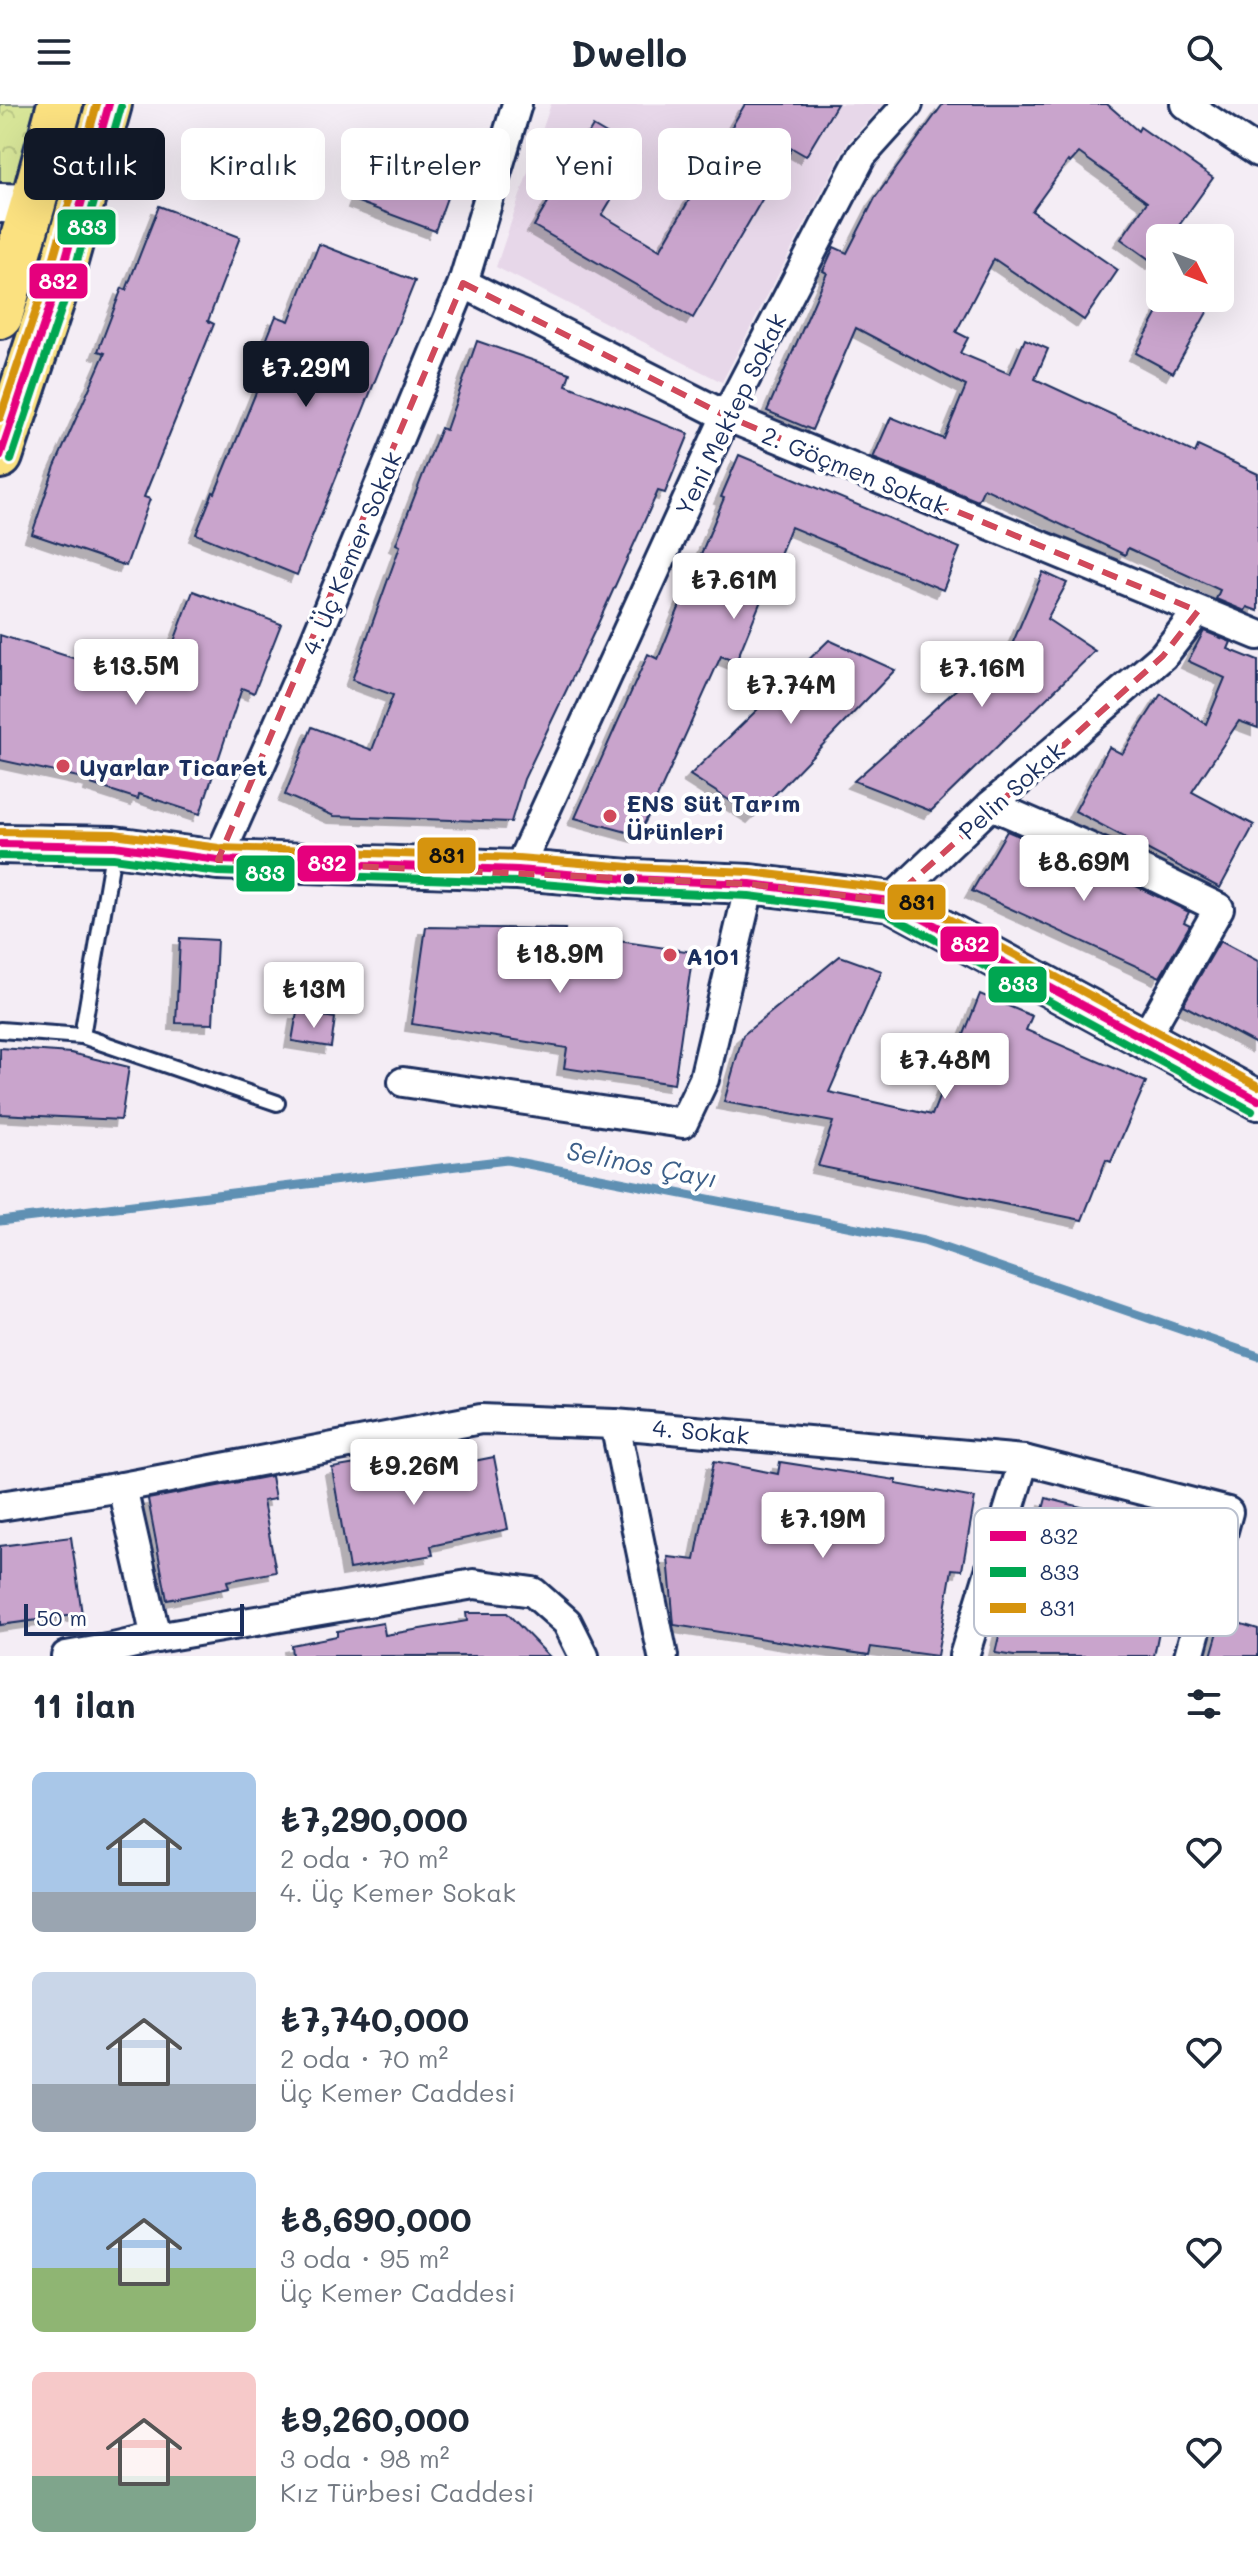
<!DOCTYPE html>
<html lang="tr">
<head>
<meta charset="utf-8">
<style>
  :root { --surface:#fff; --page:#f2f2f3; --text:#1f2937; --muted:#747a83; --accent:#111827 }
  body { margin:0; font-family:Mali,sans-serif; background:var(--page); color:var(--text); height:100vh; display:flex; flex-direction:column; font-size:30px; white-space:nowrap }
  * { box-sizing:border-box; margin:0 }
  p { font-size:26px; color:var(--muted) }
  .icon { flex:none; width:44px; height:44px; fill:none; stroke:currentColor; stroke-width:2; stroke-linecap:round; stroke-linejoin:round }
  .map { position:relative; height:1552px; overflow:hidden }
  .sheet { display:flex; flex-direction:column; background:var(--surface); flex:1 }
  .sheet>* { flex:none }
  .guide { position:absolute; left:24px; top:24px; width:800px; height:72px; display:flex; gap:16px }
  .needle { width:52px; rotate:132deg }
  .fabs { position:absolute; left:1146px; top:120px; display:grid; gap:16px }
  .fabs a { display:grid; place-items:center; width:88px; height:88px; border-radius:12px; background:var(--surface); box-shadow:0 8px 32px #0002; font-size:40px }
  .scale { position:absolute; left:24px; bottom:20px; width:220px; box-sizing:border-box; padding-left:8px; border:4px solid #1b2f5e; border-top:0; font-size:22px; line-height:28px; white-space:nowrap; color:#1b2f5e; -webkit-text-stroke:6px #fff; paint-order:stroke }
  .price { position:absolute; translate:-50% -68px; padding:0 18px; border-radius:8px; background:#fff; color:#222; font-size:26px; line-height:52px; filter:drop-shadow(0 2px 4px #0008) }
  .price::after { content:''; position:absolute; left:50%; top:48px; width:24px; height:18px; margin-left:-12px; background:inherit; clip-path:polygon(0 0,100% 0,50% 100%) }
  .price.active { background:var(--accent); color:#fff }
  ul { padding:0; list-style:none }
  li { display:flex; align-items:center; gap:24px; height:200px; padding:0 32px }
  li span { display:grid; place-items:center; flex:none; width:224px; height:160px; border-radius:12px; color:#555 }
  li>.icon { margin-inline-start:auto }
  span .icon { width:96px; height:96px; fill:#fffc; stroke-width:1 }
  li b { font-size:34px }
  h2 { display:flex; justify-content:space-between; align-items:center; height:96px; padding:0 32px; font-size:34px }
  .tag { padding:0 28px; border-radius:12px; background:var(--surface); box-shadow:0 8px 32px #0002; font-size:28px; line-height:72px }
  .tag.active { background:var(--accent); color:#fff }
  header { display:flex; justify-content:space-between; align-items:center; height:104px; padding:0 32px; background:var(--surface); font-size:36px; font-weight:700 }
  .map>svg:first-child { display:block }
  .built { fill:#e7d7e9 }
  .forest { fill:url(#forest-crowns); stroke:#798a7b; stroke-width:2 }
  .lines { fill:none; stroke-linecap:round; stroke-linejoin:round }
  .stream { stroke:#5e90b3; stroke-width:9 }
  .building { fill:#c9a4cc; stroke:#1b2f5e; stroke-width:2; filter:url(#shadow) }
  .lane-casing { stroke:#1b2f5e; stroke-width:20 }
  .street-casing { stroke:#1b2f5e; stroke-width:34 }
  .secondary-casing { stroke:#1b2f5e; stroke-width:44 }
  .primary-casing { stroke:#1b2f5e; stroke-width:50 }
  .lane { stroke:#fff; stroke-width:14 }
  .street { stroke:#fff; stroke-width:28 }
  .secondary { stroke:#fff; stroke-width:38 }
  .primary { stroke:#fbe180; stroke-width:44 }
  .bus-1-casing { stroke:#fff; stroke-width:14 }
  .bus-2-casing { stroke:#fff; stroke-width:14 }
  .bus-3-casing { stroke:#fff; stroke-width:14 }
  .bus-1 { stroke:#e5007d; stroke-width:8 }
  .bus-2 { stroke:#00a651; stroke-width:8 }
  .bus-3 { stroke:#d6940e; stroke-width:8 }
  .marked { fill:none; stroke:#d1495b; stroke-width:6; stroke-dasharray:16 10; stroke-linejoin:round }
  .poi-dot { fill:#d1495b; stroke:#fff; stroke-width:3 }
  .bus-dot { fill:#1b2f5e; stroke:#fff; stroke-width:3 }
  .labels { text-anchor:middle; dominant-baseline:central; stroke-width:8; stroke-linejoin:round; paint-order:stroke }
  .street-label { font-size:24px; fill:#1b2f5e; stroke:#fff }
  .poi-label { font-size:24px; font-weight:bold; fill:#1b2f5e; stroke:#fff; text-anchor:start }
  .water-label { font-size:26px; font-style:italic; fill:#3c5f89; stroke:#fff }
  .key { fill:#fff; stroke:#bbc1cf; stroke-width:2 }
  .key-label { font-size:22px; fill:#1b2f5e }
  .line-badge { stroke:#fff; stroke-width:3 }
  .badge-label { font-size:22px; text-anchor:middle; font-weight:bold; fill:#fff }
  .pale-badge-label { font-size:22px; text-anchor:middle; font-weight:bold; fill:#111 }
</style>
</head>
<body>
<header><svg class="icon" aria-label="menu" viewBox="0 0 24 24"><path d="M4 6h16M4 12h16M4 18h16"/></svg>Dwello<svg class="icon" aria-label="search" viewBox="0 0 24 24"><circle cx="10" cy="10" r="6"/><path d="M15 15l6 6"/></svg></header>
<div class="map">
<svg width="1258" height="1552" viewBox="0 0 1258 1552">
  <defs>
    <pattern id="forest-crowns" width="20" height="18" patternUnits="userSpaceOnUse" patternTransform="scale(2)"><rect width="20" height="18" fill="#d7e598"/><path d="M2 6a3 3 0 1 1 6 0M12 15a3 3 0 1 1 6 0" fill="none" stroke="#b8c585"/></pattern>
    <filter id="shadow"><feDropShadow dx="-7" dy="7" stdDeviation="0" flood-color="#0004"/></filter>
  </defs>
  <rect width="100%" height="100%" fill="#f4edf5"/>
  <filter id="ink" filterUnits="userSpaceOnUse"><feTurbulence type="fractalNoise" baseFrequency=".0125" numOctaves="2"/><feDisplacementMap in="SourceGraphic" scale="16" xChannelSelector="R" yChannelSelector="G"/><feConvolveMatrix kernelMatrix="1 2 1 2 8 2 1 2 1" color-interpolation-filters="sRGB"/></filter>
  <g filter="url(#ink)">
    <path class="built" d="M551,0H884L848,38L722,278L496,163Z"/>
    <path class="forest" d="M0,0H60L33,100L0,99Z"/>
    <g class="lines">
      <path class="stream" d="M0,1117L507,1056L924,1137L1258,1252"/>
    </g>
    <g class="building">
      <path d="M745,0H837L806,52L792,44L693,214L534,122L593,22L639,49L602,111L660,146Z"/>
      <path d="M943,0H1107L1138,27L1140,23L1213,74L1170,134H1160V148L1153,158L1121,135L1147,98L1079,49L1070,59L1068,57L1032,107L1118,166L1084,216L994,155L956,228L968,234L960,249L1010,270L1025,235L1048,245L1035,275L1195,349L1198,342L1258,370V507L1247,503L1245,507L1216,495L1220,486L1128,444L1125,451L984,384L978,397L873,354L891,313L944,335L966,282L856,224L812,326L767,307L827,169L823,167L834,143L847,149L875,94Z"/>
      <path d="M370,58L449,88L435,127L355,97Z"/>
      <path d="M159,102L240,133L208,217L214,220L144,393L150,395L126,462L32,430L55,362L105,249L98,247L122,184L126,186Z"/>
      <path d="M319,140L415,177L297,471L196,430L213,388L215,389L261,276L252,272L276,212L289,217Z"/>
      <path d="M1166,194H1215L1173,269L1136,249Z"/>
      <path d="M477,237L570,269L566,281L689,330L665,389L658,387L596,524L524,675L511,718L334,712L285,691L312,623L372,646L393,591L352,576L400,442L396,440L441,324L446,326Z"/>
      <path d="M739,351L960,444L943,486L791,423L736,558L721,552L652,705L638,731L575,714L648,550L658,555L724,394L721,393Z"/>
      <path d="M1043,468L1067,479L1047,515L1095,547L931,707L854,677L999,547L1008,550Z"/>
      <path d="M193,487L281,520L254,589L242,584L200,710L139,690L138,695L91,680L92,676L0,656V531L124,570L129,553L164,564Z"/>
      <path d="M1204,527L1231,538L1228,545L1258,557V624L1239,617L1192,688L1254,721L1220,784L1075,707L1109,643L1122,650L1161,590L1206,620L1225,574L1188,557Z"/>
      <path d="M829,536L895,566L754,712L690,671Z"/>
      <path d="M1007,727L1130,779L1189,808L1184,818L1190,821L1160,873L972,787Z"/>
      <path d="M426,823L565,825L564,829L693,848L674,980L564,964L567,944L412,920Z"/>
      <path d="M180,834L217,836L213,920L176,919Z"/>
      <path d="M1220,837L1258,857V941L1183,901Z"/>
      <path d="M840,852L882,867L829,988L932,1011L980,890L1032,912L1026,926L1146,978L1111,1058L1106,1056L1082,1116L818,1062L833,1018L724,998L743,931Z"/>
      <path d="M297,908L335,914L331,943L292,937Z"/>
      <path d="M0,944L71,949L129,963L121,1016L0,1010Z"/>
      <path d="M416,1350L419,1368L494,1353L508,1425L431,1442L433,1451L349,1465L332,1364Z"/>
      <path d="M714,1357L778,1370L780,1358L896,1376V1380L975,1394L962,1466L952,1465L937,1552L871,1543L869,1551L674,1521L668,1453L695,1456Z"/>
      <path d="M271,1372L275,1395L263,1397L276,1468L227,1477L229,1484L167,1496L148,1395Z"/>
      <path d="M1046,1394L1124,1414L1125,1411L1190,1429L1171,1494L1166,1493L1154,1552H1014L995,1549L1010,1486L1021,1489Z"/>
      <path d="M71,1433L82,1510L0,1521V1442Z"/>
      <path d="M466,1509H507L549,1552H292L291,1541L337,1532V1527L383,1519L385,1531L467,1517Z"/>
      <path d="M1222,1514L1258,1525V1552H1211Z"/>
    </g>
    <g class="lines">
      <g class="lane-casing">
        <g id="lane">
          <path d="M114,743L82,932L277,999"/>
          <path d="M0,926L82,932"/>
        </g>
      </g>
      <g class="street-casing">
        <g id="street">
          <path d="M1185,0L1258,48"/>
          <path d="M463,179L726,312L1258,531"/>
          <path d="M991,701L1137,764L1219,804L1144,936"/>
          <path d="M218,756L310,549L463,179L517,0"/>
          <path d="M518,766L726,312L862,51L908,0"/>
          <path d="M890,797L991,701L1163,552L1198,507"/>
          <path d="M403,978L683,1019L704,975L750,780"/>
          <path d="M122,1383L156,1534"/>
          <path d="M0,1402L122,1383L481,1315L615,1320"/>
          <path d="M66,1552L113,1544L156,1534L474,1480L533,1488L567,1518L584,1552"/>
          <path d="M663,1552L615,1320L1024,1356L1228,1408L1189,1552"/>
          <path d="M964,1552L1024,1356"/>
        </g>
      </g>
      <g class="secondary-casing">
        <g id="secondary">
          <path d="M0,99L33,100"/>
          <path d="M0,740L114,742L218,756L518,766L629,775L750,780L890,797L1258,996"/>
        </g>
      </g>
      <g class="primary-casing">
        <g id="primary">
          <path d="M0,212L33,100L60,0"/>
          <path d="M0,352L65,157L109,0"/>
        </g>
      </g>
      <use href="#lane" class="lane"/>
      <use href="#street" class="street"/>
      <use href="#secondary" class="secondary"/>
      <use href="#primary" class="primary"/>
      <g class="bus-1-casing">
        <g id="bus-1">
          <path d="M0,352L65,157L109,0"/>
          <path d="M0,740L114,742L218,756L518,766L629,775L750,780L890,797L1258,996"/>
        </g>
      </g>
      <g class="bus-2-casing">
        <g id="bus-2">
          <path d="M11,356L76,161L121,3"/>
          <path d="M0,752L113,754L218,768L517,778L629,787L749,792L886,809L1252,1007"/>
        </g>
      </g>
      <g class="bus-3-casing">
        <g id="bus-3">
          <path d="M0,314L54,153L97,0"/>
          <path d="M0,728L114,730L219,744L518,754L630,763L750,768L893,785L1258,982"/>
        </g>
      </g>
      <use href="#bus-1" class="bus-1"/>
      <use href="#bus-2" class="bus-2"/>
      <use href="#bus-3" class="bus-3"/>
    </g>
  </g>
  <path class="marked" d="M463,179L726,312L1198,507L1163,552L890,797L750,780L218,756Z"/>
  <g class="poi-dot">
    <circle cx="63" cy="662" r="8"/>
    <circle cx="610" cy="712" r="8"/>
    <circle cx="670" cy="851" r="8"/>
  </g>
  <circle class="bus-dot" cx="629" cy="775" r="7"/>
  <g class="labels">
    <g class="street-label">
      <text transform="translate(730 310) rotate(-64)">Yeni Mektep Sokak</text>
      <text transform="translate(855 366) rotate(22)">2. Göçmen Sokak</text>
      <text transform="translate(351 449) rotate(-67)">4. Üç Kemer Sokak</text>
      <text transform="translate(1011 686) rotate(-42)">Pelin Sokak</text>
      <text transform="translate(701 1327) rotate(5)">4. Sokak</text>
    </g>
    <g class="poi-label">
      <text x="79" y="662">Uyarlar Ticaret</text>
      <text x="626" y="698">ENS Süt Tarım<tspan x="626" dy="28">Ürünleri</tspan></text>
      <text x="686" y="851">A101</text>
    </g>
    <g class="water-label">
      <text transform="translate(642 1060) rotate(11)">Selinos Çayı</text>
    </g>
  </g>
  <rect x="974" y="1404" width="264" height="128" rx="12" class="key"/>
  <rect x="990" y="1427" width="36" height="10" fill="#e5007d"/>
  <rect x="990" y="1463" width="36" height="10" fill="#00a651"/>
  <rect x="990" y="1499" width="36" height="10" fill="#d6940e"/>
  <g class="key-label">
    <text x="1040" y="1440">832</text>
    <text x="1040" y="1476">833</text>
    <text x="1040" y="1512">831</text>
  </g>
  <g class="line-badge">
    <rect x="56" y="104" width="61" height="38" rx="8" fill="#00a651"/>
    <rect x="28" y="158" width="61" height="38" rx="8" fill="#e5007d"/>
    <rect x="416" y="732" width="61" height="39" rx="8" fill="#d6940e"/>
    <rect x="296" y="740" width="61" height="39" rx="8" fill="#e5007d"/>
    <rect x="235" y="750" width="61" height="39" rx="8" fill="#00a651"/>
    <rect x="886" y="779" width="61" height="38" rx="8" fill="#d6940e"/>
    <rect x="939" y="821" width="61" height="38" rx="8" fill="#e5007d"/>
    <rect x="987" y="861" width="61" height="39" rx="8" fill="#00a651"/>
  </g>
  <g class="badge-label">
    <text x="87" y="131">833</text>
    <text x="58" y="185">832</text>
    <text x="327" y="767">832</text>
    <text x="265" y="777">833</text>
    <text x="970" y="848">832</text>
    <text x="1018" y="888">833</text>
  </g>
  <g class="pale-badge-label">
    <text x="447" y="759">831</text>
    <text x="917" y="806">831</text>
  </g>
</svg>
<div class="fabs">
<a><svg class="needle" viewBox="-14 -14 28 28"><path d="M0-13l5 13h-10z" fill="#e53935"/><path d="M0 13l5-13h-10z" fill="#747a83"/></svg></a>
</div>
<div class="scale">50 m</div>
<b class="price active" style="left:306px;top:305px">₺7.29M</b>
<b class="price" style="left:734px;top:517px">₺7.61M</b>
<b class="price" style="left:136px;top:603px">₺13.5M</b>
<b class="price" style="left:982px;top:605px">₺7.16M</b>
<b class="price" style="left:791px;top:622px">₺7.74M</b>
<b class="price" style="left:1084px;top:799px">₺8.69M</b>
<b class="price" style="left:560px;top:891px">₺18.9M</b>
<b class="price" style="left:314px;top:926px">₺13M</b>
<b class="price" style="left:945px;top:997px">₺7.48M</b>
<b class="price" style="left:414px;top:1403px">₺9.26M</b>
<b class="price" style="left:823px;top:1456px">₺7.19M</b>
<div class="guide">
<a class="tag active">Satılık</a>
<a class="tag">Kiralık</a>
<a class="tag">Filtreler</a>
<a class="tag">Yeni</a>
<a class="tag">Daire</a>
</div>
</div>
<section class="sheet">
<h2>11 ilan<svg class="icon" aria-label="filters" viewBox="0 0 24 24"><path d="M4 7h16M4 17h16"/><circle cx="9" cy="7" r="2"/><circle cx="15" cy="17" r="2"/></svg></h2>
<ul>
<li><span style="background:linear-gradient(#a9c7e8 75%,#9aa5b1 0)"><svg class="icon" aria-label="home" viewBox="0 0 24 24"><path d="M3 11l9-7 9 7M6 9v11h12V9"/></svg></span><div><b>₺7,290,000</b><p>2 oda · 70 m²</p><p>4. Üç Kemer Sokak</p></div><svg class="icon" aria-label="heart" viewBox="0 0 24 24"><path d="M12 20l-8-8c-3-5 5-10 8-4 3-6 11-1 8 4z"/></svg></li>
<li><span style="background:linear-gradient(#c9d6e8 70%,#9aa5b1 0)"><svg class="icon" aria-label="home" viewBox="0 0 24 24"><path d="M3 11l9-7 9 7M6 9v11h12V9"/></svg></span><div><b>₺7,740,000</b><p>2 oda · 70 m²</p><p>Üç Kemer Caddesi</p></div><svg class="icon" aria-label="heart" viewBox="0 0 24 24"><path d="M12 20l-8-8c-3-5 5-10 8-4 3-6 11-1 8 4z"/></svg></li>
<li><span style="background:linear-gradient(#a9c7e8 60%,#8fb573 0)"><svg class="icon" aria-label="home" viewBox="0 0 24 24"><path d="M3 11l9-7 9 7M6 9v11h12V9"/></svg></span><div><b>₺8,690,000</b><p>3 oda · 95 m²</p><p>Üç Kemer Caddesi</p></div><svg class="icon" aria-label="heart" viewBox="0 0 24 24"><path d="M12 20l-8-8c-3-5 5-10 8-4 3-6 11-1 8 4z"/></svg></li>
<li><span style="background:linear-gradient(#f6c9c9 65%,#7fa58c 0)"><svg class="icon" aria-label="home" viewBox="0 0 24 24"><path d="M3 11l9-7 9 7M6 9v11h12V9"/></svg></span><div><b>₺9,260,000</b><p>3 oda · 98 m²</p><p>Kız Türbesi Caddesi</p></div><svg class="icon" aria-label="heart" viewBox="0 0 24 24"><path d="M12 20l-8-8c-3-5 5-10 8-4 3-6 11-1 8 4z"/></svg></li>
</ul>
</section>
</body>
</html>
